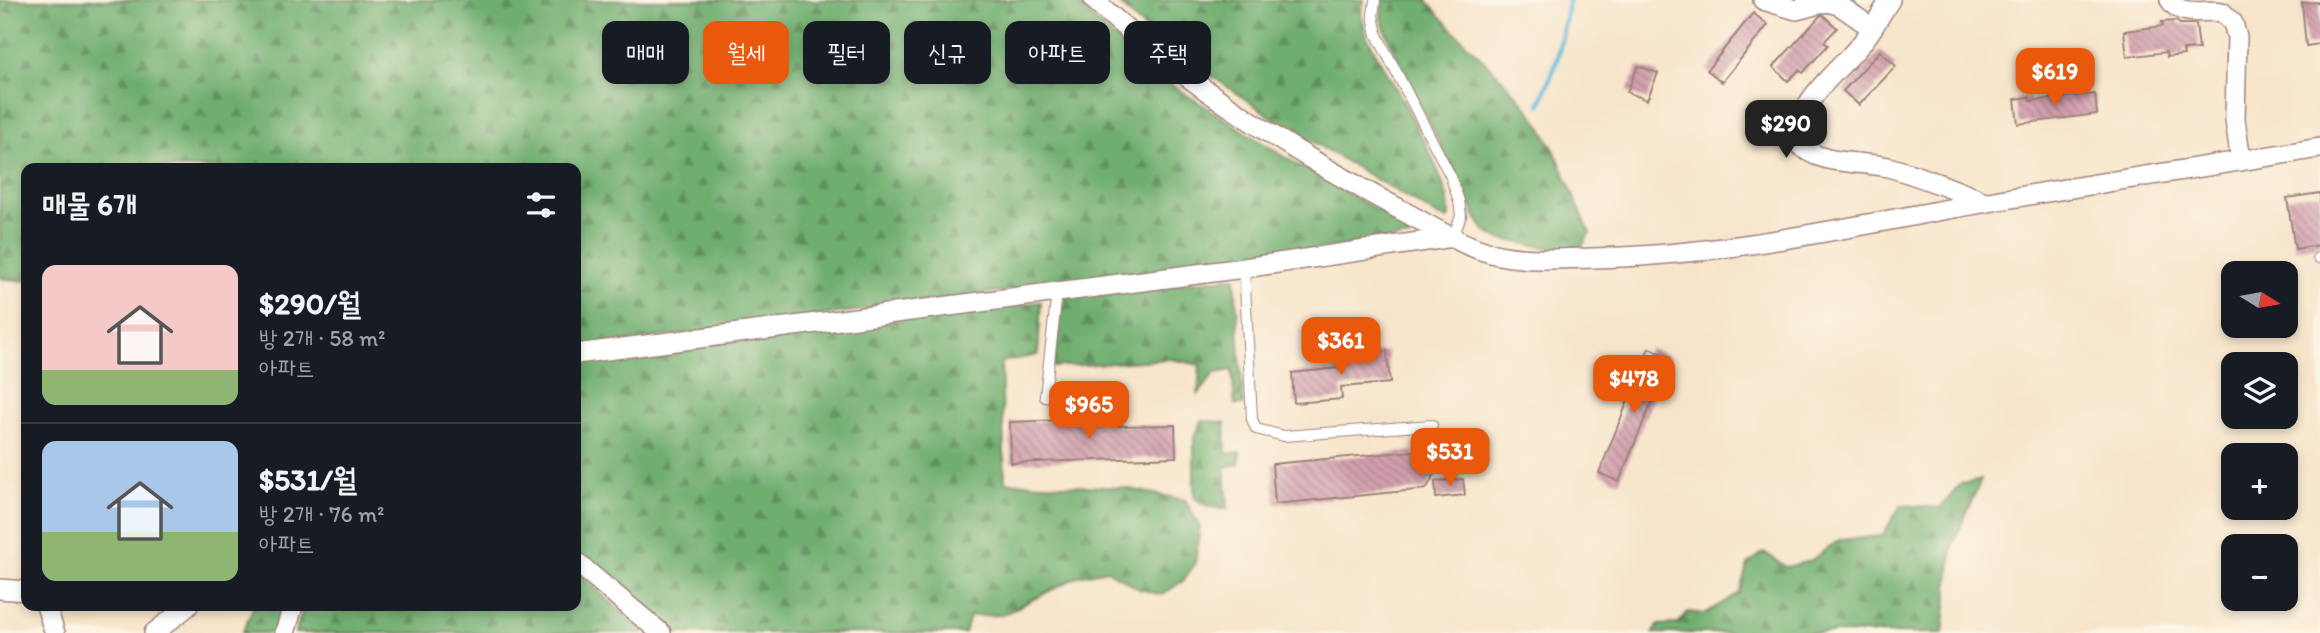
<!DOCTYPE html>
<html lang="ko">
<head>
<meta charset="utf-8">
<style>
  :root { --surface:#171b24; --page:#20242c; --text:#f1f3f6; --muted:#9ea1a6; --line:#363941; --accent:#ea580c }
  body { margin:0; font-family:Itim,"Poor Story",sans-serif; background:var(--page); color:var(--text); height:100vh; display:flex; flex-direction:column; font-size:26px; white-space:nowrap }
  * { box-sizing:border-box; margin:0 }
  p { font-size:23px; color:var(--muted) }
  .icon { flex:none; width:38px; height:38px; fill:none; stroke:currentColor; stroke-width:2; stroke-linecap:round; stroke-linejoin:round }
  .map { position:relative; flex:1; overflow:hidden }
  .drawer { position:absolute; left:21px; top:163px; width:560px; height:448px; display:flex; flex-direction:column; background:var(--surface); border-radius:14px; box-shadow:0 4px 10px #0003 }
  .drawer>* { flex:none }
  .guide { position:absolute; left:602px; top:21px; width:665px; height:63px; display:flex; gap:14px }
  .needle { width:46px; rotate:101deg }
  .tools { position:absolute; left:2221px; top:261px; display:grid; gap:14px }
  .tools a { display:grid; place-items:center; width:77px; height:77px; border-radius:14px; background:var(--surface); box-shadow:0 4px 10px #0003; font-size:35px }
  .price { position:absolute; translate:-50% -60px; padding:0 16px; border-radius:14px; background:var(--accent); color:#fff; font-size:23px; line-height:46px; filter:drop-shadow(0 2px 4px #0008) }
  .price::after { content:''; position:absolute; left:50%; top:42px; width:21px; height:16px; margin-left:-10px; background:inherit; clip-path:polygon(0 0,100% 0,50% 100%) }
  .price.current { background:#222; color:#fff }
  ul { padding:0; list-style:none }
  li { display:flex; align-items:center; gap:21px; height:175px; padding:0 21px }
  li+li { border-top:2px solid var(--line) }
  li span { display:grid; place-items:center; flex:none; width:196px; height:140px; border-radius:14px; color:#555 }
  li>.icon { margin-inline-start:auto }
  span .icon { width:84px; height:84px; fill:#fffc; stroke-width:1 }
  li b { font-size:30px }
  h2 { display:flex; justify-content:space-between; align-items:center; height:84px; padding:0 21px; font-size:30px }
  .chip { padding:0 24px; border-radius:14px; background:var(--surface); box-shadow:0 4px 10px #0003; font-size:24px; line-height:63px }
  .chip.current { background:var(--accent); color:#fff }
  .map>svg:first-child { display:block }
  .forest { fill:url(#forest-firs); stroke:#5d664d; stroke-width:2 }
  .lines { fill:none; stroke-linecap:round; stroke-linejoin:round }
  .stream { stroke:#61b7de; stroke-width:5 }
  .building { fill:url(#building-back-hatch) }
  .service-casing { stroke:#a0827b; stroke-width:12 }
  .minor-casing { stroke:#a0827b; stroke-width:22 }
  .service { stroke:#fff; stroke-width:10 }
  .minor { stroke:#fff; stroke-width:19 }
</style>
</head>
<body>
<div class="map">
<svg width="2320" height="633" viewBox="0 0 2320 633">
  <defs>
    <pattern id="forest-firs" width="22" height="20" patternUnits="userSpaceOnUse" patternTransform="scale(1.75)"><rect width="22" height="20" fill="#70ae6f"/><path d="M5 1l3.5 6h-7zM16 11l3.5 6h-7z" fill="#5e8d5b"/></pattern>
    <pattern id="building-back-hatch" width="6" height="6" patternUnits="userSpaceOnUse" patternTransform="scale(1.75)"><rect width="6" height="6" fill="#d19fad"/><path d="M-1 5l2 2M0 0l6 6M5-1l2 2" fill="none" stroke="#ac818d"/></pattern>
  </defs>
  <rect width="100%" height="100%" fill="#fcf5e5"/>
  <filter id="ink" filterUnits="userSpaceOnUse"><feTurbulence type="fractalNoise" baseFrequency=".0143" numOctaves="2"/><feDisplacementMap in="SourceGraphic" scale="14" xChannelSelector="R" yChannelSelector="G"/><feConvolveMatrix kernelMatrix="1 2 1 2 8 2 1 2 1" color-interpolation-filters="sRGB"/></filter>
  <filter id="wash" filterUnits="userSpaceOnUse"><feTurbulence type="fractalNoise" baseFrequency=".00686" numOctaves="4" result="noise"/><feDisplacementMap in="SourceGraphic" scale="28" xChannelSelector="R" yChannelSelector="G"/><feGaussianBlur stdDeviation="1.57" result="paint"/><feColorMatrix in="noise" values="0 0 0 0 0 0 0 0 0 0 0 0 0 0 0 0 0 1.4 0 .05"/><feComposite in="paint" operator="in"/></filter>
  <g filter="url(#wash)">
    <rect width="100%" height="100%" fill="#f7e5cb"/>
    <g class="forest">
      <path d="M0,0H1075L1103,28L1162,79L1296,164L1409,228L1412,232L1410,237L576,348V168H26V281L0,278Z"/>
      <path d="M1115,0H1364L1361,14L1367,37C1384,69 1459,190 1448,219L1438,216L1276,120L1153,36Z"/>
      <path d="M1382,0H1427C1458,40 1499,71 1530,111C1558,147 1570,192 1590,232L1583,245L1562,250L1499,239L1486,232L1476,217L1390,42L1381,19Z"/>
      <path d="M1235,277L1243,405H1235L1232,370L1215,373L1198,395L1200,365L1171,359L1054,367L1064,298Z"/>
      <path d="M1041,302L1038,355L1001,362L1005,482L1124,488L1185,500L1200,527L1195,563L1184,580L1162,595L1139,589L1107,570L1079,576L1002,615L970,616L965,633H673L576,552V361Z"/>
      <path d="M1202,421L1225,422L1226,454L1240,452L1239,464L1225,467L1228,508L1209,507L1194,498V438Z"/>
      <path d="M1981,480L1953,544L1943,633H1653L1659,625L1678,624L1688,612L1704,614L1739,593L1748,564L1764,552L1786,567L1810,561L1839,540L1882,536L1901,505L1940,508L1961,484Z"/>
      <path d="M576,571L645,633H295L304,606H576Z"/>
      <path d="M254,606H289L280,633H242Z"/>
    </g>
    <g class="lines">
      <path class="stream" d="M1540,104L1557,60L1569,0"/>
    </g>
    <g id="blocks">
      <g class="building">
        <path d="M2320,2V44L2306,46L2302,3Z"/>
        <path d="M1753,13L1768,25L1722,82L1707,70Z"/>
        <path d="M1823,15L1837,28L1824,42L1828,45L1803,73L1799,70L1788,81L1773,67L1820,16Z"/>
        <path d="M2176,21L2180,24H2196L2199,49L2183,50L2184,55L2167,57L2166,52L2127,57L2124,31L2163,26L2162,22Z"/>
        <path d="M1880,51L1896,66L1859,105L1843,91Z"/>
        <path d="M1638,66L1658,73L1647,100L1627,92Z"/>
        <path d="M2095,94L2097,114L2018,124L2015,99L2029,97L2030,101Z"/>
        <path d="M2320,193V245L2295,249L2287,198Z"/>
        <path d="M1649,348L1670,357L1619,482L1599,473Z"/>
        <path d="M1387,351L1390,383L1341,387L1342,399L1294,403L1292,373L1339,368L1338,356Z"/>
        <path d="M1118,418V426L1175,425L1176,457L1011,463L1010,422Z"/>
        <path d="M1414,451L1415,461L1435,453L1442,458V462L1426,489L1275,504L1272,464Z"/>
        <path d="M1463,479L1465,495L1436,498L1435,481Z"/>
      </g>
    </g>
  </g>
  <g filter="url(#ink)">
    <use href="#blocks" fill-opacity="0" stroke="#a0827b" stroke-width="2"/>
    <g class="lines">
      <g class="service-casing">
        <g id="service">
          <path d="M1375,0L1373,15L1377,35L1450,175L1459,201L1461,216L1453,237"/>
          <path d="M2318,258H2320"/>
          <path d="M1244,268L1252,419L1256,429L1284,436L1432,425"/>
          <path d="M1045,397L1057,292"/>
        </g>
      </g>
      <g class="minor-casing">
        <g id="minor">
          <path d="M1094,0C1185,84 1294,153 1403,211C1433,227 1465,248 1499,255C1529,261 1560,259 1591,258C1710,256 1826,232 1943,210C2068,187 2194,169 2320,148"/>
          <path d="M1763,0L1796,10L1826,2L1839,5L1872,28"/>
          <path d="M1890,0C1880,15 1872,32 1860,45C1836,74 1796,101 1797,142C1820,167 1857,160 1888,167C1921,176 1953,189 1985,202"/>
          <path d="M2170,0C2181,18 2204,9 2222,12L2233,23L2237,37L2235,120L2241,161"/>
          <path d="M576,354L1244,268L1453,237"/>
          <path d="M576,562L661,633"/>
          <path d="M0,589L26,591"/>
          <path d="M46,606L55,633"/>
          <path d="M154,633L188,606"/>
          <path d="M285,633L293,606"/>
        </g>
      </g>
      <use href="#service" class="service"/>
      <use href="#minor" class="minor"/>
    </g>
  </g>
</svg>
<div class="tools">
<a><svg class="needle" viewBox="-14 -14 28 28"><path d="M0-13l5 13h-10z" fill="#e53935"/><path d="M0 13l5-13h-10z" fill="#9ea1a6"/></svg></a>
<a><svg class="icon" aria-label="layers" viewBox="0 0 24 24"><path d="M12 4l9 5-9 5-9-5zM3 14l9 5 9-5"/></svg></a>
<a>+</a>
<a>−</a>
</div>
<b class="price" style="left:2055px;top:108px">$619</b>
<b class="price current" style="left:1786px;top:160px">$290</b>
<b class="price" style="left:1341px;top:377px">$361</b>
<b class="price" style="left:1634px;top:415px">$478</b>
<b class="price" style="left:1089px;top:441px">$965</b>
<b class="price" style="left:1450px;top:488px">$531</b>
<div class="guide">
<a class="chip">매매</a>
<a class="chip current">월세</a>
<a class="chip">필터</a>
<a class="chip">신규</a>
<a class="chip">아파트</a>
<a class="chip">주택</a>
</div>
<section class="drawer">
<h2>매물 6개<svg class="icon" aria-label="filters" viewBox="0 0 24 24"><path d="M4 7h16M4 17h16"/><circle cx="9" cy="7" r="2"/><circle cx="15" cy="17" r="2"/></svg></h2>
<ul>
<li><span style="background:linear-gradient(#f6c9c9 75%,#8fb573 0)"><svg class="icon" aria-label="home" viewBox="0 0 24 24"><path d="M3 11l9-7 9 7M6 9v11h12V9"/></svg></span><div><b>$290/월</b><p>방 2개 · 58 m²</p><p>아파트</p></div></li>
<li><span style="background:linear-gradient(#a9c7e8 65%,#8fb573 0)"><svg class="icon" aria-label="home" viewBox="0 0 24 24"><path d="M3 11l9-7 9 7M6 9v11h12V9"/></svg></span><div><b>$531/월</b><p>방 2개 · 76 m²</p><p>아파트</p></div></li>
</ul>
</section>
</div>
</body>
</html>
